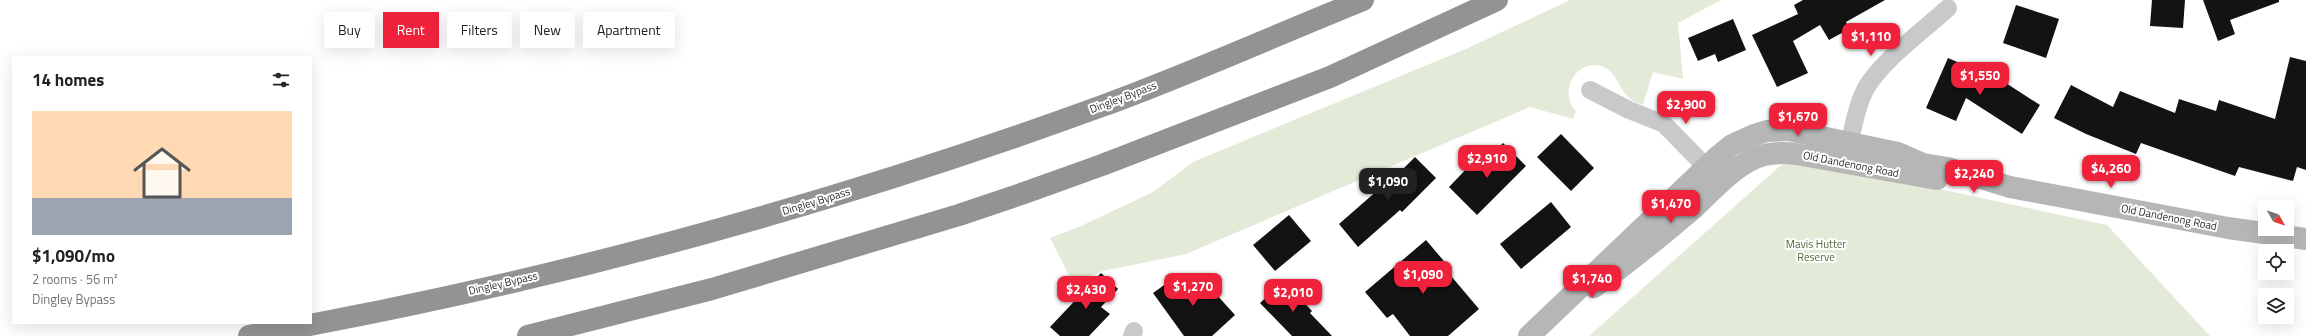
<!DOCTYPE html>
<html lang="en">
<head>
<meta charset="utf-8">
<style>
  :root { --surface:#fff; --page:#f2f2f2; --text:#222; --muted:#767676; --accent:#f0213a }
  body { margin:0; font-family:"Titillium Web",sans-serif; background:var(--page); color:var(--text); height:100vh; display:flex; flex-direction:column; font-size:15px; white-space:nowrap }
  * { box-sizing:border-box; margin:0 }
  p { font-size:13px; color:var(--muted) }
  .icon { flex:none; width:22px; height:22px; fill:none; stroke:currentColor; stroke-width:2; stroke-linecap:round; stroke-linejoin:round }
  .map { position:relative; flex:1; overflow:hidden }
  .details { position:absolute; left:12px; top:56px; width:300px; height:268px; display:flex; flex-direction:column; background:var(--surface); border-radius:0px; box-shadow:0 4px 16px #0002 }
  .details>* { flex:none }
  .top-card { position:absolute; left:324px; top:12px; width:380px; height:36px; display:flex; gap:8px }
  .needle { width:26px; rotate:130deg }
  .fabs { position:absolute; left:2258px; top:200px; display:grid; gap:8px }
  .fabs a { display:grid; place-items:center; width:36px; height:36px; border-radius:0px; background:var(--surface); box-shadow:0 4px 16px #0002; font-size:20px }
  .price { position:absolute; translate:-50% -34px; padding:0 9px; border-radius:8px; background:var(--accent); color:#fff; font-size:13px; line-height:26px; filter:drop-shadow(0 1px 2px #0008) }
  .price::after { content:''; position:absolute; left:50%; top:24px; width:12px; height:9px; margin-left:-6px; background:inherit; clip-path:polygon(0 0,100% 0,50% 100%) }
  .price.current { background:#222; color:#fff }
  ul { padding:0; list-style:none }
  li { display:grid; align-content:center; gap:8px; height:212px; padding:0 20px }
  li span { display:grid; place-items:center; height:124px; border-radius:0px; color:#555 }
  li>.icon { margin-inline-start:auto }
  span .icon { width:72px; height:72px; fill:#fffc; stroke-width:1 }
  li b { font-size:17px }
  h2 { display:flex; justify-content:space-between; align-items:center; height:48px; padding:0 20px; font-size:17px }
  .tag { padding:0 14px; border-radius:0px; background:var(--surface); box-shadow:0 4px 16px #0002; font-size:14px; line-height:36px }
  .tag.current { background:var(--accent); color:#fff }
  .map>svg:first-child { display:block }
  .green { fill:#e3ebd8 }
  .building { fill:#131313 }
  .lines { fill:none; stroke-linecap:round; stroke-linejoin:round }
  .street { stroke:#c9c9c9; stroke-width:18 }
  .secondary { stroke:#b6b6b6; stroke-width:22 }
  .highway { stroke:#939393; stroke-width:22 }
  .labels { text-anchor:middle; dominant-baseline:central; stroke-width:4; stroke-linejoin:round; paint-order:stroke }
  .street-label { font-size:11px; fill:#2c2c2c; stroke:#fff }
  .park-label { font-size:11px; fill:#526a37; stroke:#fff }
</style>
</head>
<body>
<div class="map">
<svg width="2306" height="336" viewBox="0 0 2306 336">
  <rect width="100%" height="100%" fill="#fff"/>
  <g class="green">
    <path d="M1570,0H1721L1678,23L1683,79L1653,72L1643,105C1638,103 1633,102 1629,98C1617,87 1616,66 1595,65C1572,65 1560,95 1576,111L1573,119L1530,107L1186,254L1103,271L1073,283L1050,238L1081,226L1153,192L1193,162L1468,48Z"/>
    <path d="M1790,157L2107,225L2210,336H1589Z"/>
  </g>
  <g class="building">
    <path d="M1803,0H1885L1846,22L1849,29L1829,40L1820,25L1793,41L1808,73L1777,87L1752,35L1798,14L1794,5Z"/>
    <path d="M2152,0H2185L2183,28L2150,26Z"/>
    <path d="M2203,0H2279V2L2230,20L2235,34L2218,41Z"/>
    <path d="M2016,5L2059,19L2046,58L2003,43Z"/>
    <path d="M1733,19L1746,50L1718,62L1715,54L1698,61L1688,38Z"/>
    <path d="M2290,57L2306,61V170L2297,167L2293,181L2239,167L2235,176L2141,143L2136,154L2086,134L2054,118L2071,85L2113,107L2120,91L2175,113L2179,99L2216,111L2219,100L2275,119Z"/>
    <path d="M1948,58L1994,78L1995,76L2040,105L2022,134L1966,98L1956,121L1926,108Z"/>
    <path d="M1561,134L1594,168L1571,191L1537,157Z"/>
    <path d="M1503,143L1526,166L1477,215L1449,187L1472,163L1478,169Z"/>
    <path d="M1415,157L1436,178L1402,212L1400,210L1358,247L1339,224L1379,189L1381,191Z"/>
    <path d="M1551,202L1571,227L1521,269L1500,244Z"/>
    <path d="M1289,215L1311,241L1275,271L1253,245Z"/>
    <path d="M1426,240L1449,267L1446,270L1479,309L1448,336H1410L1393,314L1387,318L1365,292Z"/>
    <path d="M1101,273L1118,289L1101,307L1110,314L1089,336H1060L1050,327Z"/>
    <path d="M1181,273L1187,282L1197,275L1213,296L1216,294L1235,315L1212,336H1184L1153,293Z"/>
    <path d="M1284,281L1312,311L1310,313L1332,336H1292L1260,303Z"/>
  </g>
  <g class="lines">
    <g class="street">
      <path d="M1590,90L1629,110L1664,124L1706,167"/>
      <path d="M1850,142C1853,126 1857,107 1864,92C1877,64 1924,30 1948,8"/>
      <path d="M1132,336L1134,331"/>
    </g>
    <g class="secondary">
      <path d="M1594,287C1630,262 1662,235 1695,207C1712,191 1728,173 1749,161C1763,153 1780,152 1796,154L1937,179"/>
      <path d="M1529,336L1716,158L1732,145L1754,135L1767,131L1788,130L1898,153L1923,164L1948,168L2010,187L2228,228L2306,239"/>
    </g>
    <g class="highway">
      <path d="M249,336C540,285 825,207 1102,106C1190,74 1276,35 1363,0"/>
      <path d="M528,336L712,289L959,215L1024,193L1102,165L1330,77L1497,0"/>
    </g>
  </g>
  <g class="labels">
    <g class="street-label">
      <text transform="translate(1123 97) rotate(-21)">Dingley Bypass</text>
      <text transform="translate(1851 164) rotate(11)">Old Dandenong Road</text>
      <text transform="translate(816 201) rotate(-17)">Dingley Bypass</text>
      <text transform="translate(2169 217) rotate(11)">Old Dandenong Road</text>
      <text transform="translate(503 283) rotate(-13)">Dingley Bypass</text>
    </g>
    <g class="park-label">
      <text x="1816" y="244">Mavis Hutter<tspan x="1816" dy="13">Reserve</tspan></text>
    </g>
  </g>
</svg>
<div class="fabs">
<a><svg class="needle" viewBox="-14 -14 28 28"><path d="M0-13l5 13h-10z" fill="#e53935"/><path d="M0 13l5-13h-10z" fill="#767676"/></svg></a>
<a><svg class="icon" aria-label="locate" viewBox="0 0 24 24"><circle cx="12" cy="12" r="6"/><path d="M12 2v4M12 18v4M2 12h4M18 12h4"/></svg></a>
<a><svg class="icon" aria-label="layers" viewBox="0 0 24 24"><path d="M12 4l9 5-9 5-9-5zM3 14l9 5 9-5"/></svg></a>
</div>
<b class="price" style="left:1871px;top:57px">$1,110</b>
<b class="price" style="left:1980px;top:96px">$1,550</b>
<b class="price" style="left:1686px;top:125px">$2,900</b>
<b class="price" style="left:1798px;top:137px">$1,670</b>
<b class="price" style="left:1487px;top:179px">$2,910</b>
<b class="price" style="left:2111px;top:189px">$4,260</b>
<b class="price" style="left:1974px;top:194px">$2,240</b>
<b class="price current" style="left:1388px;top:202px">$1,090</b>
<b class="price" style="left:1671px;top:224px">$1,470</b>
<b class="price" style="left:1423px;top:295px">$1,090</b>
<b class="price" style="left:1592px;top:299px">$1,740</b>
<b class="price" style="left:1193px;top:307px">$1,270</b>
<b class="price" style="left:1086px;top:310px">$2,430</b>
<b class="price" style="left:1293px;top:313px">$2,010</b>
<div class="top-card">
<a class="tag">Buy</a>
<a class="tag current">Rent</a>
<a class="tag">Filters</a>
<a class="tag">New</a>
<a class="tag">Apartment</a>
</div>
<section class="details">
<h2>14 homes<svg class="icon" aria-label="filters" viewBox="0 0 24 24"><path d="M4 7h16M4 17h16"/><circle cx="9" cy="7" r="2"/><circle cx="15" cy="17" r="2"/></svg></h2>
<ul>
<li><span style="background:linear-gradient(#ffd9b3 70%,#9aa5b1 0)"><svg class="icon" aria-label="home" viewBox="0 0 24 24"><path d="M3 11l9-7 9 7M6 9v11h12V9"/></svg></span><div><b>$1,090/mo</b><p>2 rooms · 56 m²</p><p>Dingley Bypass</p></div></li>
</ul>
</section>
</div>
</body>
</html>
